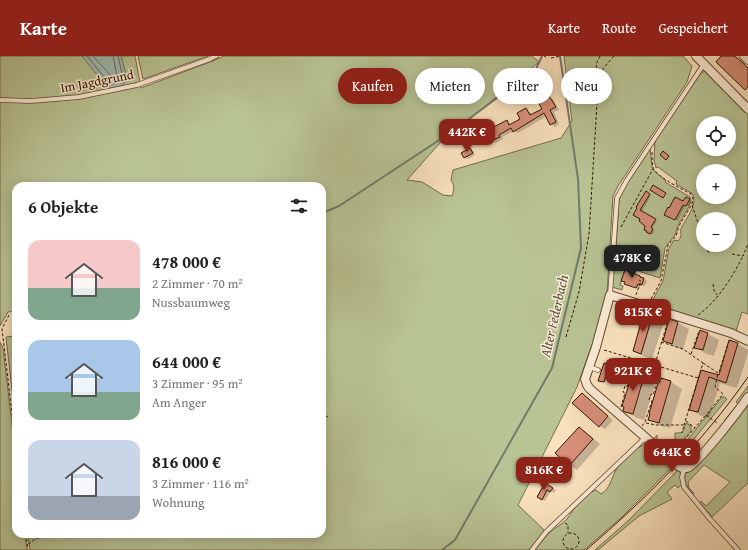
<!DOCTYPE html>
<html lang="de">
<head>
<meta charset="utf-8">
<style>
  :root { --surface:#fff; --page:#f6f6f6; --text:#202124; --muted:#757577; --accent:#8f2418 }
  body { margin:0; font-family:"Gentium Book Plus",serif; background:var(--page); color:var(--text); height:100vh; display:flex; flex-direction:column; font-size:15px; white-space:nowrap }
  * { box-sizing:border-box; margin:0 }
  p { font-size:13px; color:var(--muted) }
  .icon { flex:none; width:22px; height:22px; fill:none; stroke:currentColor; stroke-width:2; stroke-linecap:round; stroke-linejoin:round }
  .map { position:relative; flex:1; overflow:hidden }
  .details { position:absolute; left:12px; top:126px; width:314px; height:356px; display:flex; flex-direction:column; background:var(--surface); border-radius:12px; box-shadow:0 2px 10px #0003 }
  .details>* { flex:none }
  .top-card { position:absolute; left:338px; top:12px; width:350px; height:36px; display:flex; gap:8px }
  .fabs { position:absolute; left:696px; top:60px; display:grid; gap:8px }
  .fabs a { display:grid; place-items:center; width:40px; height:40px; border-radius:50%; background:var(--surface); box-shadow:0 2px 10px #0003; font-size:20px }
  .price { position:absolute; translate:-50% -34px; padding:0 9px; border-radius:8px; background:var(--accent); color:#fff; font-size:13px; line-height:26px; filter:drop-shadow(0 1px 2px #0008) }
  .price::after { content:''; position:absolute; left:50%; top:24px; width:12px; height:9px; margin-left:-6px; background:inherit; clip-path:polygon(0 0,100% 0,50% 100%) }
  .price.active { background:#222; color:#fff }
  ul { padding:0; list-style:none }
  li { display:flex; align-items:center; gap:12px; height:100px; padding:0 16px }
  li span { display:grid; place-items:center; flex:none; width:112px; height:80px; border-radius:12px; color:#555 }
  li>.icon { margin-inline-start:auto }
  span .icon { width:48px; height:48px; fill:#fffc; stroke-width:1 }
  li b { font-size:17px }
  h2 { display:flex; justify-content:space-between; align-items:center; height:48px; padding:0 16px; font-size:17px }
  .pill { padding:0 14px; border-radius:18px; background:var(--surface); box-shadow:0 2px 10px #0003; font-size:14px; line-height:36px }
  .pill.active { background:var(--accent); color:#fff }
  header { display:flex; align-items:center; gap:24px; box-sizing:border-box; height:56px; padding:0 20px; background:var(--accent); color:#fff }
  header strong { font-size:19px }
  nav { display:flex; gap:22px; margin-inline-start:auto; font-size:14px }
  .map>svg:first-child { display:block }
  .green { fill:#b9c495; stroke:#746c4a; fill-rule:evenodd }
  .water { fill:#9fbdb6; stroke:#727a6d }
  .shadow { fill:#0003 }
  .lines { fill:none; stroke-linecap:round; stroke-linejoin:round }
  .shore { stroke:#67695b; stroke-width:1 }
  .stream { stroke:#727a6d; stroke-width:2 }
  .building { fill:#d88f79; stroke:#2f1500 }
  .lane-casing { stroke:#624830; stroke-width:5.5 }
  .street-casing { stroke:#624830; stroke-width:10 }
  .path { stroke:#2f1500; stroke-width:1; stroke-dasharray:3 2; stroke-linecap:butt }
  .lane { stroke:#fcecd5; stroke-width:4 }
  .street { stroke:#fcecd5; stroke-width:8 }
  .tram { stroke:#2f1500; stroke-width:1 }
  .labels { text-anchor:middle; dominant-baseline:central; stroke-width:3; stroke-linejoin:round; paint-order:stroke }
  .street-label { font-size:13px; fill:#2f1500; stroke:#fcecd5 }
  .water-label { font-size:14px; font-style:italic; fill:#565040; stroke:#fcecd5 }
</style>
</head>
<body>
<header>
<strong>Karte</strong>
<nav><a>Karte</a><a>Route</a><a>Gespeichert</a></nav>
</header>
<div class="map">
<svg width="748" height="494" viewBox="0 0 748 494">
  <rect width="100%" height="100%" fill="#fae2be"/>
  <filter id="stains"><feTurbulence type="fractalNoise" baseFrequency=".005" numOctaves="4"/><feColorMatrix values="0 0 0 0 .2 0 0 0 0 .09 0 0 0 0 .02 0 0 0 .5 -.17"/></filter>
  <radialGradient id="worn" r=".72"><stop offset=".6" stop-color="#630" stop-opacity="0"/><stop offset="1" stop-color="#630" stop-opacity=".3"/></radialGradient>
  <g class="green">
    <path d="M0,0H82L109,33L127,23L121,0H135L141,32L210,6L224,0H532L539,6L439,88L407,124L422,126L443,139L452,140C454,134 455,129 451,124L453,114L561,82L572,65L564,0H683L692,10L687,26L618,130L613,140L607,238L593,286L577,331L518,449L545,475L529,494H30L28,478H322V130H16V255L8,256L0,270Z"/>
    <path d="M138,0H208L143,23Z"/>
    <path d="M705,15L748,57V258L742,256L736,275L652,249L651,247L663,225L669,192L674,184L678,185C679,183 681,182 681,179C681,177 680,175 681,173C686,162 697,151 693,138L676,128L677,125L658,111L656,112L654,104L655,85L701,17ZM703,67H729V93H703ZM703,115H729V141H703ZM703,163H729V189H703Z"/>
    <path d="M650,91L652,111L653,114L666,125L665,126L690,141L691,145L688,152L678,169L675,179L670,185L665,192L660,222L626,211L620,229L623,230L622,234L612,231L615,208L619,143L629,124Z"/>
    <path d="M15,280H16V370L6,281Z"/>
    <path d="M0,286L3,292L16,402V478H25L27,494H0Z"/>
    <path d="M748,330V337L726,366L724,365L738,348L736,346Z"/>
    <path d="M722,341H725L727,343L689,389L676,403L674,401V398L688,383Z"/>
    <path d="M748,346V427L712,461L700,447L701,445L706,450L730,426L704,409L688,426L689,432L694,437L693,438C687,431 684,426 685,418Z"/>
    <path d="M686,367L691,370V375L672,397L669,396L653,384L657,379V384H675V377C685,377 683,375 686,367Z"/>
    <path d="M647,388L673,410L623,460L584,494H535C540,488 544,482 549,477C555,472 562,468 567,463C574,453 584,437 596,434L601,438C610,433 611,423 616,414C619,408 632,397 638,392L643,389Z"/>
    <path d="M678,414L680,415L682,428L678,432L675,429L667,436L672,443L639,460L598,494H595L629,464Z"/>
  </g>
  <path class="water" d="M82,0H121L127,23L122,30L108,33Z"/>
  <g class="shadow">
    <path d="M549,41L553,43L559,54L554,56L559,68L555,71L551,68L547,60L518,77L514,75L502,81L503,83L496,87L492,85L507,65L511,69L522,63L526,54L530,56L532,59L543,53Z"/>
    <path d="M461,77L464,79L467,84L461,87L458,85Z"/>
    <path d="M470,93L473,95L475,99L468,103L464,101Z"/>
    <path d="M647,137L651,140L642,156L657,165L652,173L655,175L653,179L647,176L646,169L641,163L635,159Z"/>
    <path d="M686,142L692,145L689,151L686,149L678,165L665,158L684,147Z"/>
    <path d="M625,216L640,220L647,225L645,230L641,229L639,233L625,228L626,227L622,225Z"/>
    <path d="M645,257L653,259L664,266L652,303L645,301L634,295Z"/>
    <path d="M670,265L678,267L689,273L683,294L675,291L664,285Z"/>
    <path d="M700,275L708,278L719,284L714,300L706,298L696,291Z"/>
    <path d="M730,286L738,288L748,294V297L737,332L720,327L709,362L701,360L690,353L702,315L719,321Z"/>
    <path d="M604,309L610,311L605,326L601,325Z"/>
    <path d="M645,318L656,324L644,364L637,362L625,355V350Z"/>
    <path d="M662,324L671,326L682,333L670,372L661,370L650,363Z"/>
    <path d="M582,338L587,341L613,364L605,373L600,370Z"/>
    <path d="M579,372L586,376L600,388L577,414L570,409L556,397Z"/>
    <path d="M546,428L556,434L554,437L551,435L545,445L538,441Z"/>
  </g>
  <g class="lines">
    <g class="shore">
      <path d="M87,0L109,27L111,28L120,26L123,22L118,0"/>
      <path d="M93,0L113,22H116L117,20L113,0"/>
    </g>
    <g class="stream">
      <path d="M322,157L339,150L450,77L536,13L542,0"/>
      <path d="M442,494L455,484L552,312L581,192L578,123L560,0"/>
    </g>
  </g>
  <g class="building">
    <path d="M721,0H735L748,12V31L745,34L716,6Z"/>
    <path d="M549,40L556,51L550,54L556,66L550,69L544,57L513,76L511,72L499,79L500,81L491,85L486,76L494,72V71L507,64L509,69L520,63L517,57L526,52L530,59L542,53L538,46Z"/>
    <path d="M461,76L464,82L457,86L454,81L456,80L455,79Z"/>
    <path d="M470,92L473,97L464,102L461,97Z"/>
    <path d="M663,95L669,100L666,104L660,99Z"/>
    <path d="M653,129L666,137L663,142L650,134Z"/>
    <path d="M646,135L650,138L640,154L656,163L651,171L653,173L650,178L646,176L647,175L644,174L645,170L639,165L640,163L633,159L637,152L636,151Z"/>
    <path d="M675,141L683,145L686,141L690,143L686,150L683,149L675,164L664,159L668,151L669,152Z"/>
    <path d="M625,214L640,220V221L644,222L642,229L638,228L636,232L624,228L625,226L621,225Z"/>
    <path d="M644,256L653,258L641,298L633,295Z"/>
    <path d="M669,263L678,266L672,288L663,285Z"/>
    <path d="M700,274L708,277L703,294L694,292Z"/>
    <path d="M729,284L738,287L726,327L709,321L698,356L689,354L701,314L719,319Z"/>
    <path d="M604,307L609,309L604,326L598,325Z"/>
    <path d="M635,314L645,317L633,358L625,356L623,355L624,351L622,350L632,319H633Z"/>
    <path d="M661,322L671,325L659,367L648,364L650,358H649L658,327H659Z"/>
    <path d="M582,337L608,360L599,371L572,347Z"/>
    <path d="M579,371L593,383L569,410L555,397Z"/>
    <path d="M545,427L553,432L550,436L547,434L542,444L537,441Z"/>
  </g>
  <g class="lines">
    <g class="lane-casing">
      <g id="lane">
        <path d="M0,44L31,45L79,41L137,29L210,3L216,0"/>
        <path d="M610,239L617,142L627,124L704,8"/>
        <path d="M589,311L598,314"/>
        <path d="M684,413L682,421L684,431L710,463L738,494"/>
        <path d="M532,494L546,476L645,382"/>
      </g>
    </g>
    <g class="street-casing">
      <g id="street">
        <path d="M696,0L748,53"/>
        <path d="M744,0L748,4"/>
        <path d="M748,285L731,277L610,239L596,291L585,323L587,329L590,333L669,402C674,406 680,414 687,412C697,409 740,353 748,341"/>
      </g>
    </g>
    <g class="path">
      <path d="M544,0L546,1"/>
      <path d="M600,0C597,6 594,10 599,15H601L614,0"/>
      <path d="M551,2L561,0"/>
      <path d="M692,149L697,164L702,173L703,176"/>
      <path d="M621,171L653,113"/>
      <path d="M706,189L709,198"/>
      <path d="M732,198L743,200L748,188"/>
      <path d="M713,228L714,234L717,239"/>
      <path d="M636,239L641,225L639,224"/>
      <path d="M651,243L661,225L668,189L676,180L679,170L692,148L693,143L691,138C682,133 656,121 653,111C652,106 652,100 652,95"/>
      <path d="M9,259L2,273L16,391"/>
      <path d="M698,259C717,246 733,220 743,200"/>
      <path d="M566,281L579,236L589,178L599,15"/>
      <path d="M661,286L683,293L703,307L684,369"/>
      <path d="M604,294L698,322"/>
      <path d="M691,298L699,275"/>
      <path d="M703,307L718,317L715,331L723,338L706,359L717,367"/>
      <path d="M655,308L668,265"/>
      <path d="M719,316L729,285"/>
      <path d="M621,351L625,337L623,336L625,330L627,331L635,304"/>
      <path d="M322,363L328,360"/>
      <path d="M686,365L695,372"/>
      <path d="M646,367L656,369H684L682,377"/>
      <path d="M642,370L645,366L652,345L649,344L651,338L653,339L661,311"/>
      <path d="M674,396L706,359"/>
      <path d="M565,467L568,469V477"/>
      <circle cx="571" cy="485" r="8"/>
      <path d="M26,478L28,494"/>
      <path d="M28,488L30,487L35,483L52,478"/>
    </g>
    <use href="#lane" class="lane"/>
    <use href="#street" class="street"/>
    <path class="tram" d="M586,494C646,443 703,386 748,321"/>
  </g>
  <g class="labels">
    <g class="street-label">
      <text transform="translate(97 25) rotate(-11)">Im Jagdgrund</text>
    </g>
    <g class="water-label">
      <text transform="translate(554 260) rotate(-77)">Alter Federbach</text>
    </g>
  </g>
  <rect width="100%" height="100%" filter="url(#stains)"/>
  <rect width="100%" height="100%" fill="url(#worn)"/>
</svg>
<div class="fabs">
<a><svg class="icon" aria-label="locate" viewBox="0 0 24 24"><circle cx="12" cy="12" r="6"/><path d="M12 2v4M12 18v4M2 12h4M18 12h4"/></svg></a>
<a>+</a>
<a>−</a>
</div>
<b class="price" style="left:467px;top:97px">442K €</b>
<b class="price active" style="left:632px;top:223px">478K €</b>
<b class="price" style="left:643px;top:277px">815K €</b>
<b class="price" style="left:633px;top:336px">921K €</b>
<b class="price" style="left:672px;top:417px">644K €</b>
<b class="price" style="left:544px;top:435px">816K €</b>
<div class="top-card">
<a class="pill active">Kaufen</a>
<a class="pill">Mieten</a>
<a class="pill">Filter</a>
<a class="pill">Neu</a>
</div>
<section class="details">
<h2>6 Objekte<svg class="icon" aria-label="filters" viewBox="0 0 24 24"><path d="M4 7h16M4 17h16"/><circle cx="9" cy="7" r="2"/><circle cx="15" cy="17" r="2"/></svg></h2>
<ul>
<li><span style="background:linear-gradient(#f6c9c9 60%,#7fa58c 0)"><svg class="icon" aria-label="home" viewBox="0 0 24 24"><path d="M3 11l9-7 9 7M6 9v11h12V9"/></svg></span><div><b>478 000 €</b><p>2 Zimmer · 70 m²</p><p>Nussbaumweg</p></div></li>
<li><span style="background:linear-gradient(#a9c7e8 65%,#7fa58c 0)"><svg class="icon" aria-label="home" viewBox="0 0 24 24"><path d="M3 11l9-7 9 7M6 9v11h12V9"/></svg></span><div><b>644 000 €</b><p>3 Zimmer · 95 m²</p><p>Am Anger</p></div></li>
<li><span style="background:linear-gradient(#c9d6e8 70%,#9aa5b1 0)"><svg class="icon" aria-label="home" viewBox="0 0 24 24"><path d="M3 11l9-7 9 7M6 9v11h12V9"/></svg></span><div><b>816 000 €</b><p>3 Zimmer · 116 m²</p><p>Wohnung</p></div></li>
</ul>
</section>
</div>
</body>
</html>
